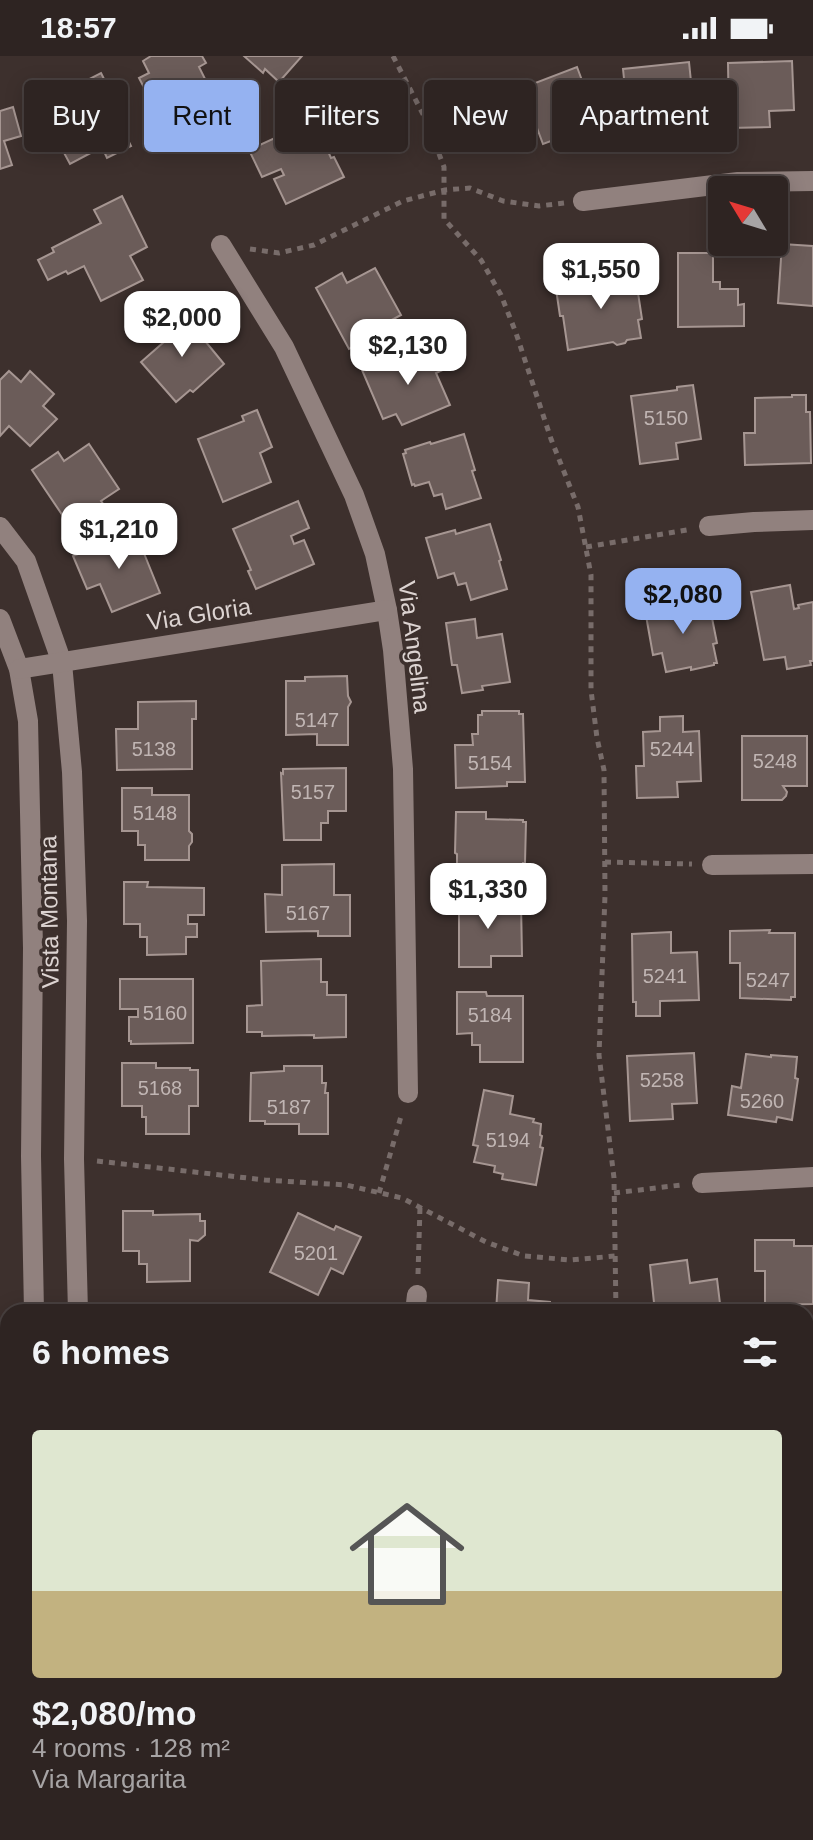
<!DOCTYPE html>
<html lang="en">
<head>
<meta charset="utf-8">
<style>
  :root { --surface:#2e2422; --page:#3a302f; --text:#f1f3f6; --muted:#a7a4a5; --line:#494140; --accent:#95b2f1 }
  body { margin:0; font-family:Helvetica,sans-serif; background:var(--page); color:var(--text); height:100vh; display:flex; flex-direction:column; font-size:30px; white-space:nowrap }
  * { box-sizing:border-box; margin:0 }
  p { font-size:26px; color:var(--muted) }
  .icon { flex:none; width:44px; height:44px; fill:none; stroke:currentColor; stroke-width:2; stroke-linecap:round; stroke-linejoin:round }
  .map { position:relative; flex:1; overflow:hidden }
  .sheet { position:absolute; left:0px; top:1248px; width:814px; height:536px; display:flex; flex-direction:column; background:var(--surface); border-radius:24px 24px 0 0; box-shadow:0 4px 20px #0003,0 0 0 2px var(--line) }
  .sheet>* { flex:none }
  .hud { position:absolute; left:24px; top:24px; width:766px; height:72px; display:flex; gap:16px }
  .needle { width:52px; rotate:308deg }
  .controls { position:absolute; left:708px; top:120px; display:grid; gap:16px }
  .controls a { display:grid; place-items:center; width:80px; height:80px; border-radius:8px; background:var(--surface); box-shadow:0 4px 20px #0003,0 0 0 2px var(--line); font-size:40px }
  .price { position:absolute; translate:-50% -68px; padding:0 18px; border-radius:16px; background:#fff; color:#222; font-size:26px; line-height:52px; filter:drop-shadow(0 2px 4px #0008) }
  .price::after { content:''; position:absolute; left:50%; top:48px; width:24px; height:18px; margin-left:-12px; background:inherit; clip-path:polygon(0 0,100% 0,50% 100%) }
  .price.active { background:var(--accent); color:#111 }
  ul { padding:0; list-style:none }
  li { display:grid; align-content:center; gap:16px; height:424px; padding:0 32px }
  li span { display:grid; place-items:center; height:248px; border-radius:8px; color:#555 }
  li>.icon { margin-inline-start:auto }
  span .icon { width:144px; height:144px; fill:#fffc; stroke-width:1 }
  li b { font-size:34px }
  h2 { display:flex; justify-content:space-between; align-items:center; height:96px; padding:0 32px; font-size:34px }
  .pill { padding:0 28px; border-radius:8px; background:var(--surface); box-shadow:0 4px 20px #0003,0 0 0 2px var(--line); font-size:28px; line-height:72px }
  .pill.active { background:var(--accent); color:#111 }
  .status { display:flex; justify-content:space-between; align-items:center; height:56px; padding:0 40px; background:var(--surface); direction:ltr }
  .status svg { height:22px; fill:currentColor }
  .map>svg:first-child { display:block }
  .building { fill:#6b5c59; stroke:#a69692; stroke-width:2 }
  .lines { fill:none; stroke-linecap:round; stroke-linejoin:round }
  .path { stroke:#786c6a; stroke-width:5; stroke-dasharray:6 6; stroke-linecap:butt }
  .minor { stroke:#91817e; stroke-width:20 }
  .labels { text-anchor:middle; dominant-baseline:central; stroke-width:7; stroke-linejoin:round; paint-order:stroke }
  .number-label { font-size:20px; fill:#c0b5b3 }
  .street-label { font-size:24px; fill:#dcd3d1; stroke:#3d302d }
</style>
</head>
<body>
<div class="status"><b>18:57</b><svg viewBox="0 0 49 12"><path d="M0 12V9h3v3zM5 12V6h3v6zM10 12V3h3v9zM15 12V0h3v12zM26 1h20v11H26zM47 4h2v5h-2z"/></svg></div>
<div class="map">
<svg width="813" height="1784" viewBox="0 0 813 1784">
  <rect width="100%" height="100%" fill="#3d302d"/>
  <g class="building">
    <path d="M151,0H202L206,7L199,11L215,43L212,44L214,47L196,56L199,63L171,78L166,69L164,70L139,22L149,17L143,5Z"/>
    <path d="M244,0H302L279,26L265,13L263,17Z"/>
    <path d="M792,5L794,54L769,55L770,71L729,72L728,7Z"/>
    <path d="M689,6L694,55L659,59L661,77L630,80L623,13Z"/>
    <path d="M577,11L590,46L570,53L575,66L567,69L570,78L543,88L522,32Z"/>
    <path d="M101,17L115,45L111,47L127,78H125L131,90L107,102L102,91L70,108L48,67L64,59L61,54L71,49L64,36Z"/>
    <path d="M13,51L21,80L4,85L12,109L0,113V55Z"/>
    <path d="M314,64L331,102L334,101L344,121L286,148L274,123L284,119L281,113L262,121L249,94Z"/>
    <path d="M122,140L147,191L130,200L143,224L101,245L84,210L68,218L66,215L48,224L38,204L54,196L52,192L101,167L94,154Z"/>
    <path d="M782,188L813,190V250L778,247Z"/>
    <path d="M678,197H713V226H720V233H738V249L744,248V270L678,271Z"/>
    <path d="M375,212L401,259L384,268L387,272L349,293L316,232L342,217L347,227Z"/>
    <path d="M635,217L642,263L638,264L641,282L627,284L625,287L617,289L613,286L568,294L563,260H560L556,233L568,231V228Z"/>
    <path d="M180,258L185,264L187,263L224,308L193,336L190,334L176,346L141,306L165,285L159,277Z"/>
    <path d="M437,294L445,313L436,317L450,349L402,369L396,358L383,363L362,314L389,302L392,310L427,295L428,298Z"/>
    <path d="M9,315L21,326L30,315L54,338L43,350L57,363L30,390L9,370L0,380V324Z"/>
    <path d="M693,329L701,383L676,387L678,403L640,408L631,340L677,334V331Z"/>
    <path d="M792,339H806V356H810L811,407L745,409L744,377H755V342L792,341Z"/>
    <path d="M257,354L272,391L260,397L271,426L223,446L198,383L244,365L242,360Z"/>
    <path d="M464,378L475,414L472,415L481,442L446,453L442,438L434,440L429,426L415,430L414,428L412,429L403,398L406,397L405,394L430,386L431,388Z"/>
    <path d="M89,388L119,433L101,445L104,449L71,472L32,414L58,396L64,405Z"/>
    <path d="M298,445L309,472L291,480L294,488L304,484L314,508L256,533L248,515L251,514L233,473Z"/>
    <path d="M490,468L501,504L499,505L507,533L471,544L466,527L458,529L454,517L438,522L426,482L455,474L456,478Z"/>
    <path d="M135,475L160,537L112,556L100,528L87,533L73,500Z"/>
    <path d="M790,529L794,553L799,552L798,549L813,546V605H810L811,609L787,613L785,601L764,604L751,536Z"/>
    <path d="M682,546L683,552L709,547L717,587L713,588L717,607H714V609L691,614V611L666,616L662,597L653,599L645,554Z"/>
    <path d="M475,563L477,582L502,578L510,626L482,630L483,634L462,637L457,609H452L446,567Z"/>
    <path d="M347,620L348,640L351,646L348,651V689H317V678L286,679V625H305V621Z"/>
    <path d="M196,645V663H192V713L117,714L116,673H138V646Z"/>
    <path d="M482,655H519V658H523L525,726H507V730L456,732L455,689H473L472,678H478V659H482Z"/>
    <path d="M683,660V676L699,675L701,725L677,726L678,741L637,742L636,710H644L643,676L660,675V661Z"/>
    <path d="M742,680H807V730H783L787,736L786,740L782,744H742Z"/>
    <path d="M346,712V755H328V767H321V784H284L281,717L283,718V713Z"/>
    <path d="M122,732H152V739H189V775L192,778V786L189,790V804H145V789H138V775H122Z"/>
    <path d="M456,756H486V763L523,764V766H526L525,807H523V822L471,821V810H457V798L455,797Z"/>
    <path d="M334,808V839H350V880H318V875L266,876L265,838L282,839V809Z"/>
    <path d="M124,826H148L147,831L204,832V859H188V868H197V881H186V898L147,899V881H140V868H124Z"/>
    <path d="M503,842V847H521L522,900H491V911H459V843Z"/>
    <path d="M770,874L769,877H795V941H791V944L740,942V907H730V875Z"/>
    <path d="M671,876V897L697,896L699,944L660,945V960H636V946H633L632,878Z"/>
    <path d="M321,903V926H327V939H346V981L314,982V979L262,980V976H247V950L262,949L261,905Z"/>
    <path d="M120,923H193V987L131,988V985H129V961H138V953H120Z"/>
    <path d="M457,936H486L487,940H523V1006H480V989H472V977L457,978Z"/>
    <path d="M694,997L697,1047L672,1048L673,1063L630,1065L627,1000Z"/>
    <path d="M746,998L771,1001V999L797,1001L795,1022L798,1023L792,1064L777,1061L776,1066L728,1059L732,1030L741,1032Z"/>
    <path d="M122,1007H156V1012H190V1014H198V1050H189V1078H146V1061H142V1050H122Z"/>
    <path d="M284,1010H322V1027H326L325,1037H328V1078H299V1068H265V1065H250L251,1017L284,1015Z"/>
    <path d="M484,1034L513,1040L510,1058L534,1063L533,1066L541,1068L540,1079L542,1080L540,1091L543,1092L536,1129L502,1123L503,1118L494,1116L495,1110L474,1106L478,1090L473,1089Z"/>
    <path d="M123,1155H153V1159L200,1158V1165H205V1179L198,1185L190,1184V1225L147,1226V1208H139V1195H123Z"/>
    <path d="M298,1157L334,1174L336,1170L361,1181L343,1218L331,1212L318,1239L270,1216Z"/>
    <path d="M755,1184H794V1190H813V1248L765,1249V1215H755Z"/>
    <path d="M687,1204L690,1227L717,1223L721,1256H655L650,1209Z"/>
    <path d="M498,1224L529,1227L528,1244L550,1246V1256H496Z"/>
    <path d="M813,1551V1604L806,1600V1565Z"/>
    <path d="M8,1652V1721L0,1723V1654Z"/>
    <path d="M8,1760V1776H62L47,1784H0V1763Z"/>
    <path d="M301,1776L303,1778L311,1776L316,1781L321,1776H326L334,1784H293Z"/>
    <path d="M509,1776H558L563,1781L561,1784H509L512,1781L508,1777Z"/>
  </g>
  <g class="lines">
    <g class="path">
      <path d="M393,0L427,66L444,111V163L481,204L501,239L516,277L551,383L578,451L591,519V634L597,682L604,714L605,839L599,999L614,1122L616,1256"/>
      <path d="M250,193L279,197L314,189L403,145L445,134L470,132L503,145L539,150L564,147"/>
      <path d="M586,491L687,474"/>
      <path d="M605,806L692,808"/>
      <path d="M97,1105L265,1124L346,1129L402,1142L486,1186L524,1200L571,1204L615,1200"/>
      <path d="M379,1137L402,1057"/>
      <path d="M614,1137L681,1129"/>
      <path d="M418,1218L420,1151"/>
    </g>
    <g class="minor">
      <path d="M583,145L738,126L813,125"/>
      <path d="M221,189L284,291L354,439L375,498L387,554L393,594L403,713L408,1037"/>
      <path d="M709,470L754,466L813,464"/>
      <path d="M0,471L26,505L62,607L72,716L77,865L74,1103L78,1256"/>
      <path d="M0,563L19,613L28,665L33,892L31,1100L34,1256"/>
      <path d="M19,613L387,554"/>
      <path d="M712,809L813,808"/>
      <path d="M702,1127L813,1121"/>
      <path d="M415,1256L417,1239"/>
      <path d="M806,1433L813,1441"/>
      <path d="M137,1776L142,1784"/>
      <path d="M187,1776L190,1784"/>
      <path d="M650,1776L664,1784"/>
      <path d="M216,1784L228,1776"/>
    </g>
  </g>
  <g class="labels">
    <g class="number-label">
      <text x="666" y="362">5150</text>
      <text x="317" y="664">5147</text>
      <text x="154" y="693">5138</text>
      <text x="672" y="693">5244</text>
      <text x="775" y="705">5248</text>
      <text x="490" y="707">5154</text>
      <text x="313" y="736">5157</text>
      <text x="155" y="757">5148</text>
      <text x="308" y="857">5167</text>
      <text x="665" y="920">5241</text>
      <text x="768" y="924">5247</text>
      <text x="165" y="957">5160</text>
      <text x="490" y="959">5184</text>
      <text x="662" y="1024">5258</text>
      <text x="160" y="1032">5168</text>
      <text x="762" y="1045">5260</text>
      <text x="289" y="1051">5187</text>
      <text x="508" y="1084">5194</text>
      <text x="316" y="1197">5201</text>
    </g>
    <g class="street-label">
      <text transform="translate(199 558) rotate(-9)">Via Gloria</text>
      <text transform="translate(415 591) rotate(83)">Via Angelina</text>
      <text transform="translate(49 856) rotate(-91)">Vista Montana</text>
    </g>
  </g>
</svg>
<div class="controls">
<a><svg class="needle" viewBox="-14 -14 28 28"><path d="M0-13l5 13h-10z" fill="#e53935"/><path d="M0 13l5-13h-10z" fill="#a7a4a5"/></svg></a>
</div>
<b class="price" style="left:601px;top:255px">$1,550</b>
<b class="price" style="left:182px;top:303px">$2,000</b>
<b class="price" style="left:408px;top:331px">$2,130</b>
<b class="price" style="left:119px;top:515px">$1,210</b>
<b class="price active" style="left:683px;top:580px">$2,080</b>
<b class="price" style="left:488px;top:875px">$1,330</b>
<div class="hud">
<a class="pill">Buy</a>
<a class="pill active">Rent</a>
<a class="pill">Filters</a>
<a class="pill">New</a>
<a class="pill">Apartment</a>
</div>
<section class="sheet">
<h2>6 homes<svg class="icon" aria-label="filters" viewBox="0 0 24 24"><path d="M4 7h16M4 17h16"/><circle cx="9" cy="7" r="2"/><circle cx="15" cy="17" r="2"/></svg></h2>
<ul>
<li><span style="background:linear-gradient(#dfe7d0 65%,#c2b280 0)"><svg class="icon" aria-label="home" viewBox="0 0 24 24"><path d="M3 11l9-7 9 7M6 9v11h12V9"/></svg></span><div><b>$2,080/mo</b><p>4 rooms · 128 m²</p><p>Via Margarita</p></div></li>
</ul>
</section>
</div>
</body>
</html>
